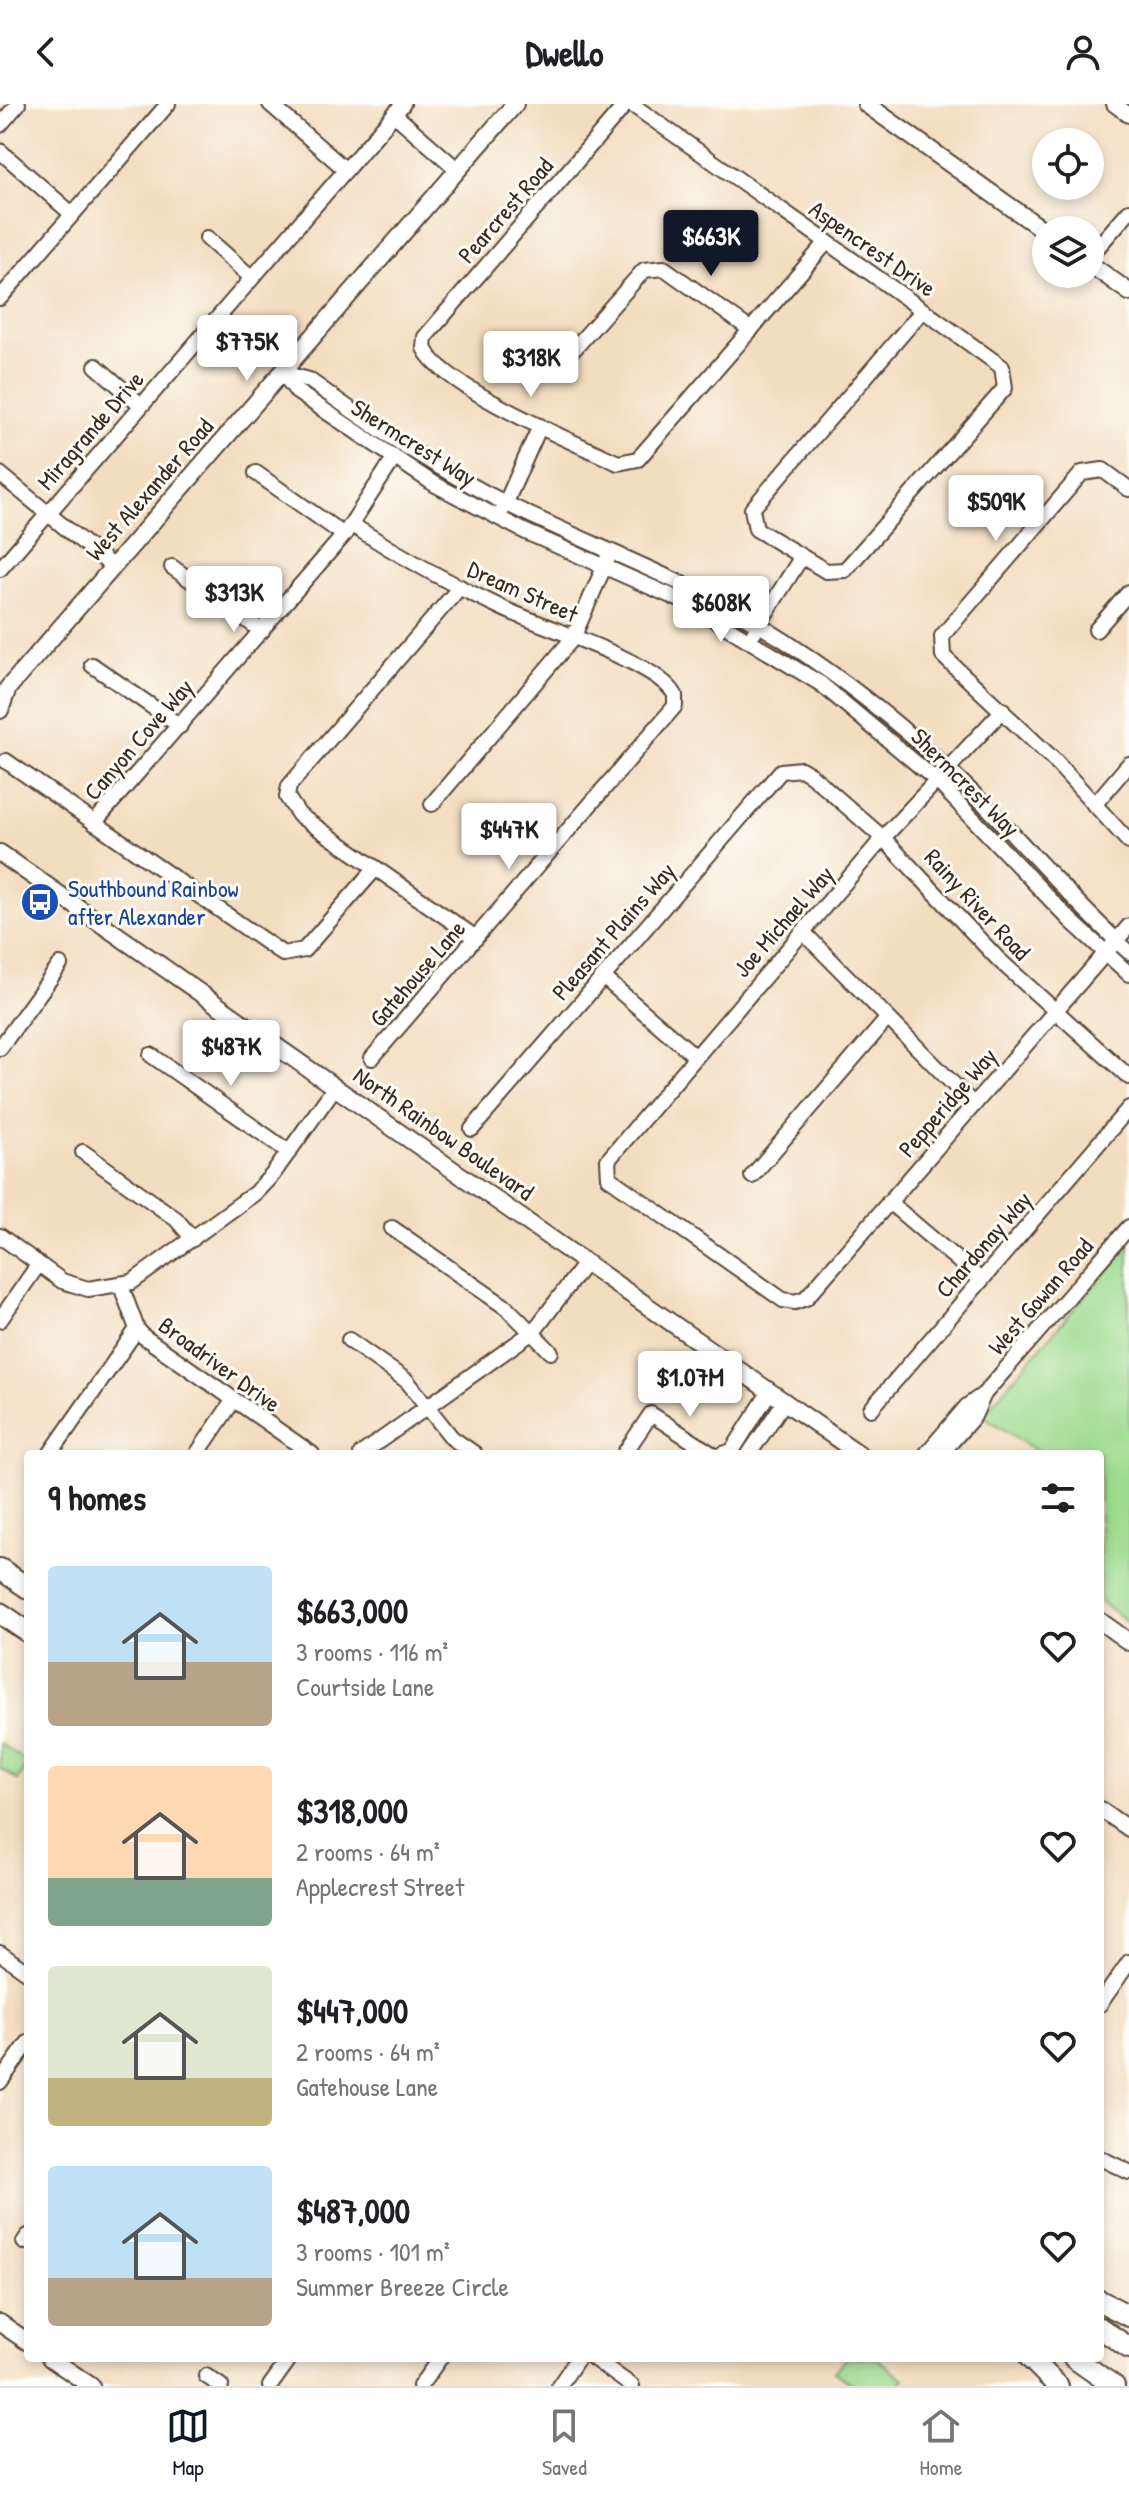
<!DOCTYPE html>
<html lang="en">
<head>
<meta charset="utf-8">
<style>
  :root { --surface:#fff; --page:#f6f6f6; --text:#202124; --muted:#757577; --line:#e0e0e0; --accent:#111827 }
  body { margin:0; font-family:"Patrick Hand",sans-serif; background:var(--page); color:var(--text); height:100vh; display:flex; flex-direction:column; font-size:30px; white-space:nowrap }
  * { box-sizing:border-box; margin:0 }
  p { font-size:26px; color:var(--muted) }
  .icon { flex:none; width:44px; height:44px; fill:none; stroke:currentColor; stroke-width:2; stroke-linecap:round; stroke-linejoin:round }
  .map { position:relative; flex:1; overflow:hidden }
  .sheet { position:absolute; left:24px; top:1346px; width:1080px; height:912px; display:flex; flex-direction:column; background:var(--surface); border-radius:8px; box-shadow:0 4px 12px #0003 }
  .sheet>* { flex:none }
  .fabs { position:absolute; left:1032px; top:24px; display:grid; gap:16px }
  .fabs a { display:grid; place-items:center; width:72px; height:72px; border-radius:50%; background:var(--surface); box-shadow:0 4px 12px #0003; font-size:40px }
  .price { position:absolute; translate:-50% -68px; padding:0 18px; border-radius:8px; background:#fff; color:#222; font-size:26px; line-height:52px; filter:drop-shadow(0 2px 4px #0008) }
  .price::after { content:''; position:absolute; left:50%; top:48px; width:24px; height:18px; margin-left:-12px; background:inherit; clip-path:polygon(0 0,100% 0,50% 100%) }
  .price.selected { background:var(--accent); color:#fff }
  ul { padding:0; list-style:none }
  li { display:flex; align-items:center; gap:24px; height:200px; padding:0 24px }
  li span { display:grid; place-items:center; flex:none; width:224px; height:160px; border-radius:8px; color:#555 }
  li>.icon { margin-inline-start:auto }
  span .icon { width:96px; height:96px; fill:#fffc; stroke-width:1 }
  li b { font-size:34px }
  h2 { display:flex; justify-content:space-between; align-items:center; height:96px; padding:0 24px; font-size:34px }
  header { display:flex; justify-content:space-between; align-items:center; height:104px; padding:0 24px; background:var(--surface); font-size:36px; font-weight:800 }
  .tab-bar { display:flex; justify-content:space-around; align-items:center; height:112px; border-top:2px solid var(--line); background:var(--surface); font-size:22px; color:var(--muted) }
  .tab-bar a { display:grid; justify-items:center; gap:4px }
  .tab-bar .selected { color:var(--accent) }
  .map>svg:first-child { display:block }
  .green { fill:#9edb8f; stroke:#6c8256; stroke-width:2 }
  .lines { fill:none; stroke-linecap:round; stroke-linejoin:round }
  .stream { stroke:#6db2e3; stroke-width:3 }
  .minor-casing { stroke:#574536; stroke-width:18 }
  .major-casing { stroke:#574536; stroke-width:20 }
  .highway-casing { stroke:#574536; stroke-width:24 }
  .minor { stroke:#fff; stroke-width:14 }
  .major { stroke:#fff; stroke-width:16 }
  .highway { stroke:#fff; stroke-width:20 }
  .labels { text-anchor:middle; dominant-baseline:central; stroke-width:6; stroke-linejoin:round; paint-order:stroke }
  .street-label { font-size:24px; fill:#3b2a1e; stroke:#fdfcf7 }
  .transit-label { font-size:24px; fill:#164399; stroke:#fdfcf7; text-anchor:start }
</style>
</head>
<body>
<header><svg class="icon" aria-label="back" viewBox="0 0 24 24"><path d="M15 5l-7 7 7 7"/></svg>Dwello<svg class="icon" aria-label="person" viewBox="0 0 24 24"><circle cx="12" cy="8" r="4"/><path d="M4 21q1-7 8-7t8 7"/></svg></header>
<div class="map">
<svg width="1129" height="2282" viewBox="0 0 1129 2282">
  <rect width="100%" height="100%" fill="#fdfcf7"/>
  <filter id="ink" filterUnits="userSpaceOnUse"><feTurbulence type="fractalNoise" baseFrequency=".0125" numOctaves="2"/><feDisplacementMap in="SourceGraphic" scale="16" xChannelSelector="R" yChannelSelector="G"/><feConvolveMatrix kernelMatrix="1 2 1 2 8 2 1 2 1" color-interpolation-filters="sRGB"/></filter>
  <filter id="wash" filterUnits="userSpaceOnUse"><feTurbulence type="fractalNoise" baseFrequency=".006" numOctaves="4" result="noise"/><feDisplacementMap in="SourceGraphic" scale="32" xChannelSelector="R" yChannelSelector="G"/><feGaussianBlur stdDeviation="1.8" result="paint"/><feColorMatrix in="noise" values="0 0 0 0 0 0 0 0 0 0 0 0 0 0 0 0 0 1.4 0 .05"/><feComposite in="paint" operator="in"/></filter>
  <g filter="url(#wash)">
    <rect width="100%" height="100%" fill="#f3ddc0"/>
    <g class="green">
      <path d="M1129,1141V1519L1100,1498V1350H1041L982,1311Z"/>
      <path d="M0,1639L28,1659L17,1676L0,1664Z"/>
      <path d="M845,2254H877L904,2275L899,2282H856L834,2268Z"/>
    </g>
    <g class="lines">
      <path class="stream" d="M58,2282L60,2280"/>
    </g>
  </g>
  <g filter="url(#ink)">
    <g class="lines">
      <g class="minor-casing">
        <g id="minor">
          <path d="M270,0L346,66"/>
          <path d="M626,0L425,233L424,244C442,283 576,339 618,359L638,355L827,138"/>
          <path d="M631,0C755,87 879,174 1002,263L1005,284L845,466L826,467L756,425L752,405L923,206"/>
          <path d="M1114,0L1129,11"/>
          <path d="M394,10L458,66"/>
          <path d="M0,21L18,0"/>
          <path d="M0,47L72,110"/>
          <path d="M207,134L252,174"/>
          <path d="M1090,152L1129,107"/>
          <path d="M0,194L168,0"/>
          <path d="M574,245L644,166L664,164L751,226"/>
          <path d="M96,262L141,301"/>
          <path d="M283,269L297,288L434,380L526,428L687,499L821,580L936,676L1069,815L1129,870"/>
          <path d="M283,269L309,276C373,322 438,366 509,401C601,446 698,480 785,537C852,581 915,632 972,688C1026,741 1073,798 1129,848"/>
          <path d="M256,369L344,431"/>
          <path d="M0,370L113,463"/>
          <path d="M1129,385L1103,366L1082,369L942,532L943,552L1053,655L1129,738"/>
          <path d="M503,405L540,322"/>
          <path d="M352,421C400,452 450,480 502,504C539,522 658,558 675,591V602L372,954"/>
          <path d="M172,463L262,527"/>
          <path d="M0,465L403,0"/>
          <path d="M460,483L289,682L287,693L299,711L476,834"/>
          <path d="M1096,526L1129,488"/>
          <path d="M754,528L801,454"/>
          <path d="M92,561L180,622"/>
          <path d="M1003,606L883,734L608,1056L609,1074L783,1196L795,1198L806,1194L1129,822"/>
          <path d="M6,657L283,850L304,846L376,764"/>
          <path d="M432,700L573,534L608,454"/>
          <path d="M1094,701L1129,660"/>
          <path d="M94,719L344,431L393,356"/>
          <path d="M803,828L974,1001"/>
          <path d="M603,873L695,952"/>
          <path d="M0,944L60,861"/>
          <path d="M151,951L289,1048"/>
          <path d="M472,1025L781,667L801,665L811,671L883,734L999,856L1129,973"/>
          <path d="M83,1048L176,1115L193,1135"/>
          <path d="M752,1072L887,915"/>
          <path d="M889,1098L981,1176"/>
          <path d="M392,1124L507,1204L551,1248"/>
          <path d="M0,1132L62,1177L88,1185L132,1178L255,1089L273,1070L335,983"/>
          <path d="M121,1182L137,1225L144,1233L312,1350"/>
          <path d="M0,1216L38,1161"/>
          <path d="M349,1236L407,1277L452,1334L475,1350"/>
          <path d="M871,1305L1129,1004"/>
          <path d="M50,1350L137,1225"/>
          <path d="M197,1350L233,1297"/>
          <path d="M361,1350L534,1227L586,1158"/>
          <path d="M624,1350L651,1310L712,1350"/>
          <path d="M723,1350L732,1347L770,1287"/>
          <path d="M749,1350L785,1297"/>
          <path d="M926,1350L967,1302L984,1290L1129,1123"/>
          <path d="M941,1350L974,1312L984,1290"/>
          <path d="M1100,1705L1129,1725"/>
          <path d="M0,1849L28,1869"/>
          <path d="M1100,1900L1129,1858"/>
          <path d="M0,1978L28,1939"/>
          <path d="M1100,2054L1129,2068"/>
          <path d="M24,2138L28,2132"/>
          <path d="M593,2254L632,2282"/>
          <path d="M206,2272L221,2282"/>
          <path d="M270,2282L290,2254"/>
          <path d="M420,2282L440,2254"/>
          <path d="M559,2282L578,2254"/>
        </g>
      </g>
      <g class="major-casing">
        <g id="major">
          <path d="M866,0L1046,128"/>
          <path d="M1090,160L1129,188"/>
          <path d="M0,606L8,584L515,0"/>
          <path d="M0,749L859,1350"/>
          <path d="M1100,1517L1129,1538"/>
          <path d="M0,2219L28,2238"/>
          <path d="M50,2254L91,2282"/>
        </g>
      </g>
      <g class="highway-casing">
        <g id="highway">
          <path d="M0,1465L28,1484"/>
          <path d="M0,1509L28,1528"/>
          <path d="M1100,2197L1129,2212"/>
          <path d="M1100,2224L1129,2244"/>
          <path d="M1030,2254L1058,2282"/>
          <path d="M1074,2254L1114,2282"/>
        </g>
      </g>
      <use href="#minor" class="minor"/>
      <use href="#major" class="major"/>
      <use href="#highway" class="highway"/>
    </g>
  </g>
  <defs>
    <g id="bus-disc" transform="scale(2)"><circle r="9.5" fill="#1a4fb4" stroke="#fdfcf7"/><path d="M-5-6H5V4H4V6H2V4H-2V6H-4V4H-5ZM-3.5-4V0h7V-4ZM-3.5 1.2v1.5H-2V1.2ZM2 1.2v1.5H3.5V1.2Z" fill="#fff"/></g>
  </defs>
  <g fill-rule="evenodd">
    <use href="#bus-disc" x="40" y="798"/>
  </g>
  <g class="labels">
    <g class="street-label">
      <text transform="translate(505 106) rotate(-49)">Pearcrest Road</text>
      <text transform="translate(873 144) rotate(35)">Aspencrest Drive</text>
      <text transform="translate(90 326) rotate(-49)">Miragrande Drive</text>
      <text transform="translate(414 338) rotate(32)">Shermcrest Way</text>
      <text transform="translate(149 385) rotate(-49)">West Alexander Road</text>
      <text transform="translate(523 487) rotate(24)">Dream Street</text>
      <text transform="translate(138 635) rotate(-49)">Canyon Cove Way</text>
      <text transform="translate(966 678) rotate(45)">Shermcrest Way</text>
      <text transform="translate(978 800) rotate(47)">Rainy River Road</text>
      <text transform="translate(783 817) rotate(-49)">Joe Michael Way</text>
      <text transform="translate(613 827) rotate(-49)">Pleasant Plains Way</text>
      <text transform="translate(417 869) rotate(-49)">Gatehouse Lane</text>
      <text transform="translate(947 998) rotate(-49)">Pepperidge Way</text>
      <text transform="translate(444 1029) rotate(35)">North Rainbow Boulevard</text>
      <text transform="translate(983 1140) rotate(-49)">Chardonay Way</text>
      <text transform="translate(1040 1192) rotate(-49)">West Gowan Road</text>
      <text transform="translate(220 1260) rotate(36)">Broadriver Drive</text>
    </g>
    <g class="transit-label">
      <text x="68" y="784">Southbound Rainbow<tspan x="68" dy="28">after Alexander</tspan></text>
    </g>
  </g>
</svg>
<div class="fabs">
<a><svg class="icon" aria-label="locate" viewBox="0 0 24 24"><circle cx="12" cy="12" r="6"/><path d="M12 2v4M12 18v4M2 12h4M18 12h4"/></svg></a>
<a><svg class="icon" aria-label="layers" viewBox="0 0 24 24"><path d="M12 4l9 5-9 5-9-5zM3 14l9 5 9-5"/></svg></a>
</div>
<b class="price selected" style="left:711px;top:174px">$663K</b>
<b class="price" style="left:247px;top:279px">$775K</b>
<b class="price" style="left:531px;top:295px">$318K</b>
<b class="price" style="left:996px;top:439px">$509K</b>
<b class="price" style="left:234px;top:530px">$313K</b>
<b class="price" style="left:721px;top:540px">$608K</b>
<b class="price" style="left:509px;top:767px">$447K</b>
<b class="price" style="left:231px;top:984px">$487K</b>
<b class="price" style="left:690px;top:1315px">$1.07M</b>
<section class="sheet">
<h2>9 homes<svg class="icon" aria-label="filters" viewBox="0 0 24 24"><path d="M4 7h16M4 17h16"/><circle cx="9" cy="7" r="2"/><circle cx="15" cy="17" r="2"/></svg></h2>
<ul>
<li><span style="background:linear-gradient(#bfe0f5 60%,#b9a48a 0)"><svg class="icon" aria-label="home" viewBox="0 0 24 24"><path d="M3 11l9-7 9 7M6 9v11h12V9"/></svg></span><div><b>$663,000</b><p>3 rooms · 116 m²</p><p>Courtside Lane</p></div><svg class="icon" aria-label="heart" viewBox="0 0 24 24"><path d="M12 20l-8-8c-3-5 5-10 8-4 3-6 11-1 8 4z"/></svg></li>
<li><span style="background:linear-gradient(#ffd9b3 70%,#7fa58c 0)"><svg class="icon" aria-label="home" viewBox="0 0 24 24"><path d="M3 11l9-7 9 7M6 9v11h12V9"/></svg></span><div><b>$318,000</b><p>2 rooms · 64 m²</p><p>Applecrest Street</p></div><svg class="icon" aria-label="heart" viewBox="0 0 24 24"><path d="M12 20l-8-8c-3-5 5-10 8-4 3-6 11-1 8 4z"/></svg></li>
<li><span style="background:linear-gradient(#dfe7d0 70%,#c2b280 0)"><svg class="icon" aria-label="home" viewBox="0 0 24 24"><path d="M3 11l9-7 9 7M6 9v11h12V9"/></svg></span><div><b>$447,000</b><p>2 rooms · 64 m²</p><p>Gatehouse Lane</p></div><svg class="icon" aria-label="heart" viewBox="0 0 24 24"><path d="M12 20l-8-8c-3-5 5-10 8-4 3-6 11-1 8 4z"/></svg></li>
<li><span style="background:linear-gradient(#bfe0f5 70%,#b9a48a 0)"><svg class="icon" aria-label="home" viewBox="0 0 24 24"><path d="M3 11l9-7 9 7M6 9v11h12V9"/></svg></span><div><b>$487,000</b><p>3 rooms · 101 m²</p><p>Summer Breeze Circle</p></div><svg class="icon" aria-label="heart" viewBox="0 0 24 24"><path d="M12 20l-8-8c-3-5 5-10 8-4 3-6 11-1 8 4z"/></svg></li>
</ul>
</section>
</div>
<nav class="tab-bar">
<a class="selected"><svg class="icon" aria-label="map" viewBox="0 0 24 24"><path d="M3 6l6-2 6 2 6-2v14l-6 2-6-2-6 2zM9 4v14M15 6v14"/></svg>Map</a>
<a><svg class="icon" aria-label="saved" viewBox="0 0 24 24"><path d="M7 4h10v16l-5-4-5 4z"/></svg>Saved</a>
<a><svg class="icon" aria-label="home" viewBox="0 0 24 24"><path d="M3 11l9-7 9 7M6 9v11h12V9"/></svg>Home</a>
</nav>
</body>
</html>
